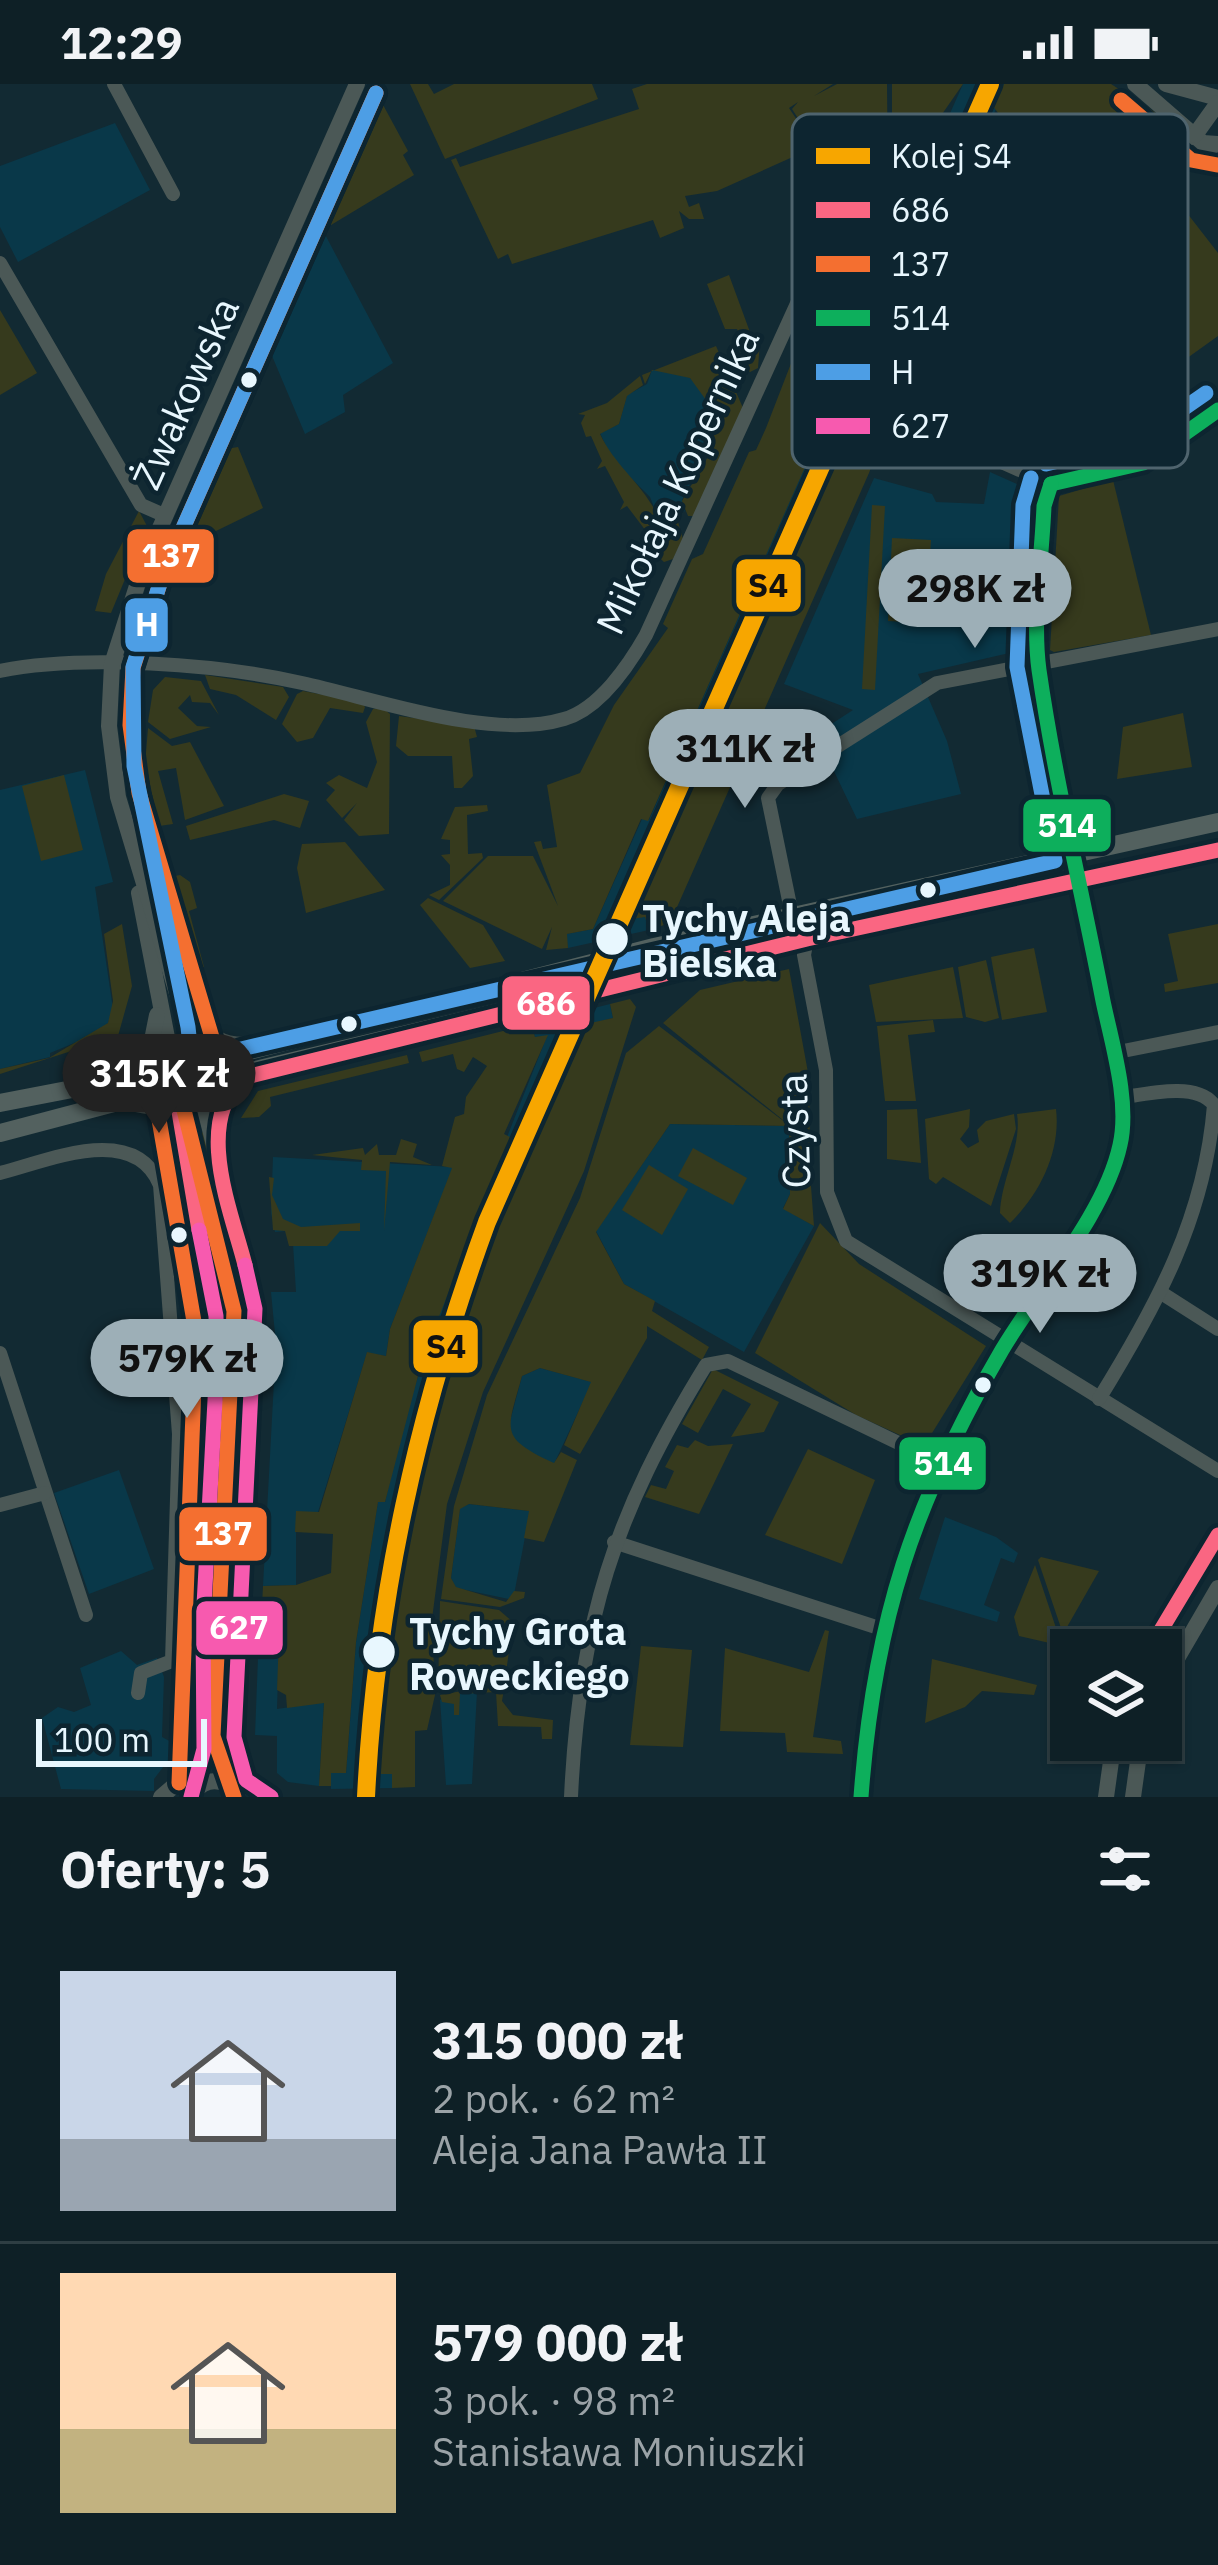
<!DOCTYPE html>
<html lang="pl">
<head>
<meta charset="utf-8">
<style>
  :root { --surface:#0e2026; --page:#17282e; --text:#f1f3f6; --muted:#9ba3a7; --line:#2e3e43; --accent:#9dafb7 }
  body { margin:0; font-family:"IBM Plex Sans",sans-serif; background:var(--page); color:var(--text); height:100vh; display:flex; flex-direction:column; font-size:45px; white-space:nowrap }
  * { box-sizing:border-box; margin:0 }
  p { font-size:39px; color:var(--muted) }
  .icon { flex:none; width:66px; height:66px; fill:none; stroke:currentColor; stroke-width:2; stroke-linecap:round; stroke-linejoin:round }
  .map { position:relative; height:1713px; overflow:hidden }
  .details { display:flex; flex-direction:column; background:var(--surface); flex:1 }
  .details>* { flex:none }
  .tools { position:absolute; left:1050px; top:1545px; display:grid; gap:24px }
  .tools a { display:grid; place-items:center; width:132px; height:132px; border-radius:0px; background:var(--surface); box-shadow:0 3px 9px #0004,0 0 0 3px var(--line); font-size:60px }
  .scale { position:absolute; left:36px; bottom:30px; width:171px; box-sizing:border-box; padding-left:12px; border:6px solid #e8f7fe; border-top:0; font-size:33px; line-height:42px; white-space:nowrap; color:#e8f7fe; -webkit-text-stroke:9px #0d2530; paint-order:stroke }
  .price { position:absolute; translate:-50% -102px; padding:0 27px; border-radius:42px; background:var(--accent); color:#111; font-size:39px; line-height:78px; filter:drop-shadow(0 3px 6px #0008) }
  .price::after { content:''; position:absolute; left:50%; top:72px; width:36px; height:27px; margin-left:-18px; background:inherit; clip-path:polygon(0 0,100% 0,50% 100%) }
  .price.active { background:#222; color:#fff }
  ul { padding:0; list-style:none }
  li { display:flex; align-items:center; gap:36px; height:300px; padding:0 60px }
  li+li { border-top:3px solid var(--line) }
  li span { display:grid; place-items:center; flex:none; width:336px; height:240px; border-radius:0px; color:#555 }
  li>.icon { margin-inline-start:auto }
  span .icon { width:144px; height:144px; fill:#fffc; stroke-width:1 }
  li b { font-size:51px }
  h2 { display:flex; justify-content:space-between; align-items:center; height:144px; padding:0 60px; font-size:51px }
  .status { display:flex; justify-content:space-between; align-items:center; height:84px; padding:0 60px; background:var(--surface); direction:ltr }
  .status svg { height:33px; fill:currentColor }
  .map>svg:first-child { display:block }
  .built { fill:#093849 }
  .green { fill:#363a1d }
  .lines { fill:none; stroke-linecap:round; stroke-linejoin:round }
  .minor { stroke:#4b5856; stroke-width:14 }
  .tertiary { stroke:#4b5856; stroke-width:16 }
  .secondary { stroke:#53615f; stroke-width:18 }
  .bus-1-casing { stroke:#0d2530; stroke-width:24 }
  .bus-2-casing { stroke:#0d2530; stroke-width:24 }
  .bus-3-casing { stroke:#0d2530; stroke-width:24 }
  .bus-4-casing { stroke:#0d2530; stroke-width:24 }
  .bus-5-casing { stroke:#0d2530; stroke-width:24 }
  .bus-1 { stroke:#fa6682; stroke-width:15 }
  .bus-2 { stroke:#f46f30; stroke-width:15 }
  .bus-3 { stroke:#0daf5c; stroke-width:15 }
  .bus-4 { stroke:#4d9ee5; stroke-width:15 }
  .bus-5 { stroke:#f75aaf; stroke-width:15 }
  .rail-1-casing { stroke:#0d2530; stroke-width:27 }
  .rail-1 { stroke:#f7a600; stroke-width:18 }
  .bus-dot { fill:#e8f7fe; stroke:#0d2530; stroke-width:4.5 }
  .labels { text-anchor:middle; dominant-baseline:central; stroke-width:9; stroke-linejoin:round; paint-order:stroke }
  .street-label { font-size:39px; fill:#e8f7fe; stroke:#0d2530 }
  .stop-label { font-size:39px; font-weight:bold; fill:#e8f7fe; stroke:#0d2530; text-anchor:start }
  .key { fill:#0d2530; stroke:#4f646e; stroke-width:3 }
  .key-label { font-size:33px; fill:#e8f7fe }
  .line-badge { stroke:#0d2530; stroke-width:4.5 }
  .badge-label { font-size:33px; text-anchor:middle; font-weight:bold; fill:#fff }
  .pale-badge-label { font-size:33px; text-anchor:middle; font-weight:bold; fill:#111 }
</style>
</head>
<body>
<div class="status"><b>12:29</b><svg viewBox="0 0 49 12"><path d="M0 12V9h3v3zM5 12V6h3v6zM10 12V3h3v9zM15 12V0h3v12zM26 1h20v11H26zM47 4h2v5h-2z"/></svg></div>
<div class="map">
<svg width="1218" height="1713" viewBox="0 0 1218 1713">
  <rect width="100%" height="100%" fill="#122a33"/>
  <g class="built">
    <path d="M963,0H1007L886,278L875,275L672,734L678,737L645,831L649,846L568,864L566,850L593,845L642,735L649,736L856,267L847,262Z"/>
    <path d="M115,39L150,106L18,178L0,143V82Z"/>
    <path d="M320,141L393,279L343,311L345,328L305,350L267,260Z"/>
    <path d="M652,286H672L690,294L706,309L717,347L682,416L685,427L660,438L650,413L612,375L600,349L619,340L627,311L647,300Z"/>
    <path d="M990,388L1030,406L1018,567L918,590L947,657L961,710L857,735L816,650L853,626L784,600L874,394L932,410L936,418L984,420Z"/>
    <path d="M85,686L113,798L95,803L113,925L108,939L94,951L50,969V973L0,985V706Z"/>
    <path d="M610,920L613,934L586,941L536,1054L529,1053L473,1189L423,1344L405,1418L411,1420L383,1608L378,1689L392,1690V1704L331,1705V1689H346L356,1558L378,1417L385,1418L405,1331L452,1192L547,952L535,953L531,940Z"/>
    <path d="M670,1040L790,1042V1110L783,1124L814,1142L744,1268L624,1200L596,1147Z"/>
    <path d="M273,1073L453,1083L390,1245L386,1272L367,1269L318,1428H296V1501L263,1502L276,1260L271,1208H296L293,1160L285,1147L275,1148L271,1129Z"/>
    <path d="M540,1284L592,1298L554,1380L515,1361L508,1345L522,1292Z"/>
    <path d="M119,1386L154,1485L89,1510L54,1409Z"/>
    <path d="M469,1420L530,1427L513,1516L456,1504L451,1494L460,1424Z"/>
    <path d="M945,1433L996,1453L1018,1469L1014,1479L1001,1474L984,1521L1000,1528L997,1538L919,1515Z"/>
    <path d="M260,1522L280,1524L277,1625L324,1618L319,1702L288,1698L277,1689V1652L255,1651Z"/>
    <path d="M121,1567L137,1581L157,1574L164,1593L162,1653L173,1659V1670L154,1695V1707L61,1705L42,1634L58,1623L74,1628L91,1621L80,1584Z"/>
    <path d="M477,1608L472,1700L446,1701L440,1616L453,1609Z"/>
  </g>
  <g class="green">
    <path d="M410,0H428L434,10L454,0H592L598,15L445,75Z"/>
    <path d="M647,0H833L814,12L837,0H887L888,105L865,110L843,104L792,25L798,18L789,24L815,63L717,107L685,112L689,123L699,119L704,135H689L679,127L684,144L660,154L653,136L512,180L508,170L498,175L451,76L456,74L460,83L639,25L632,5Z"/>
    <path d="M892,0H963L892,102Z"/>
    <path d="M1004,0H1111L1156,29L1044,132C1021,121 994,118 974,135L998,29L993,22Z"/>
    <path d="M375,6L408,67L403,71L414,91L331,141L323,129Z"/>
    <path d="M1180,120L1218,169V252L1123,320L1114,300L1050,241L1107,178Z"/>
    <path d="M854,162L861,199L847,261L857,266L648,737L641,735L593,845L567,850L568,864L546,866L552,843L542,865L443,817L488,772H533L558,822L534,758L541,757L543,765L557,763L547,701L580,689L614,621L668,544L663,540L692,475L703,470L749,368L756,366L766,344L833,171Z"/>
    <path d="M729,191L754,259L760,258L758,284L750,288L744,283L750,280L737,245H725L707,200Z"/>
    <path d="M908,219L900,251L904,294L869,389L670,839L649,846L645,833L632,835L676,737L671,734L875,274L883,276Z"/>
    <path d="M0,226L37,289L0,311Z"/>
    <path d="M716,262L743,324L694,432H688L682,417L712,366L714,327L690,294L652,286L645,300L642,291Z"/>
    <path d="M640,292L643,301L627,312L619,340L600,350C616,384 646,402 660,437L676,431L683,455L673,475L664,478L646,461L652,455L627,422L620,426L624,418L605,382L597,385L602,377L591,352L586,353L581,339L585,331L578,330L607,319Z"/>
    <path d="M238,363L263,424L177,466L220,366Z"/>
    <path d="M1113,396L1151,551L1054,568L1050,566L1059,412Z"/>
    <path d="M872,421L885,422L875,606L862,605Z"/>
    <path d="M139,427L147,442L111,529L95,527L106,490Z"/>
    <path d="M892,454L931,456L926,539L888,537Z"/>
    <path d="M205,591L283,603L289,613L276,636L236,611L210,605Z"/>
    <path d="M165,593L201,597L219,631L210,619L192,618L190,611L178,624L197,642L211,643L170,655L148,638L153,606Z"/>
    <path d="M303,607L362,618L365,623L363,629L330,624L313,654L297,658L282,640L297,610Z"/>
    <path d="M382,623L390,630L389,750L359,752L344,736L357,719L342,734L326,716L335,706L326,699L339,691L367,704L377,678L366,638L373,625Z"/>
    <path d="M121,625L139,638L136,703L153,785L147,784L123,676Z"/>
    <path d="M1183,629L1192,683L1117,695L1123,643Z"/>
    <path d="M399,632L474,642L477,653L469,655L473,692L462,704H454L452,672H408L396,662Z"/>
    <path d="M148,644L172,662L190,658L224,722L185,736L176,684L158,687L173,740L152,743L144,693Z"/>
    <path d="M64,691L83,766L41,777L22,702Z"/>
    <path d="M284,710L309,717L300,744L274,736L190,756L186,742Z"/>
    <path d="M487,721L488,727L467,731L468,770L482,769L483,774L439,816L429,811L450,801V781L441,771L450,770V756L441,755L455,723Z"/>
    <path d="M345,758L385,806L306,829L297,784L302,760Z"/>
    <path d="M180,791L190,798L197,824L189,827L204,883L193,886L168,806L170,793Z"/>
    <path d="M428,814L483,841L505,877L470,884L420,821Z"/>
    <path d="M122,840L132,902L118,952L0,990V985L49,974L108,939L113,917L104,850Z"/>
    <path d="M1218,840V899L1165,908L1164,900L1178,897L1168,850Z"/>
    <path d="M751,845L754,859L524,916L520,901Z"/>
    <path d="M1034,864L1047,928L1002,936L991,873Z"/>
    <path d="M986,876L999,934L985,938L966,933L958,883Z"/>
    <path d="M953,883L963,934L876,938L869,901Z"/>
    <path d="M789,885L809,994L810,1068L796,1038L783,1036L663,939L700,906Z"/>
    <path d="M630,915L636,923L584,1087L483,1308L447,1420L432,1535L435,1611L427,1646L415,1647V1703L392,1704V1690H378L390,1536L411,1420L404,1418L440,1283L529,1052L536,1054L586,940L613,934L610,920Z"/>
    <path d="M933,936L935,948L908,951L916,1017H885L877,942Z"/>
    <path d="M531,940L535,953L548,951L504,1050L510,1053L423,1273L385,1418H378L356,1558L346,1689H331V1702H319L324,1619L287,1624L286,1611L277,1606L280,1524L262,1522L263,1502L296,1501L331,1489L333,1450L295,1448L296,1427L319,1428L367,1268L386,1272L390,1245L452,1084L442,1082L455,1033L464,1030L466,1013L487,982L473,973L464,988L457,985L453,970L422,978L419,968Z"/>
    <path d="M659,942L790,1042L809,1076L814,1142L783,1125L790,1110L789,1042L670,1040L596,1148L624,1200L655,1217L652,1227L709,1263L702,1276L647,1242V1254L580,1370L564,1361L591,1298L540,1284L522,1292C507,1347 498,1353 554,1379L561,1368L577,1376L544,1458L524,1454L529,1427L469,1420L460,1425L451,1494L456,1503L506,1518L514,1507L525,1508L524,1514L500,1523L441,1515L454,1422L487,1311L580,1114L626,969Z"/>
    <path d="M407,971L409,979L270,1013L271,1022L259,1033L241,1034L258,1007Z"/>
    <path d="M917,1025L921,1079L887,1075V1026Z"/>
    <path d="M970,1025L969,1043L960,1055L968,1064L979,1058L977,1046L986,1037L1014,1030L1016,1045L991,1122L943,1093L936,1100L929,1095L925,1035Z"/>
    <path d="M1056,1025C1061,1067 1040,1110 1010,1139L1000,1129C1001,1096 1022,1062 1017,1030Z"/>
    <path d="M206,1048L234,1165L224,1173L210,1162L189,1051Z"/>
    <path d="M401,1055L417,1060L413,1073L432,1081L390,1078L384,1147L386,1087L361,1086L362,1076L312,1071L363,1064L365,1071L377,1060L379,1071H396Z"/>
    <path d="M693,1064L747,1094L733,1121L678,1092Z"/>
    <path d="M649,1081L688,1105L662,1151L622,1126Z"/>
    <path d="M269,1093L274,1094L272,1111L283,1135L301,1143L360,1139V1147H340L327,1162H289L285,1147L273,1146Z"/>
    <path d="M820,1139L859,1180L986,1262L924,1362L856,1331L755,1269Z"/>
    <path d="M713,1285L779,1318L764,1348L731,1353L751,1320L723,1305L698,1349L682,1340Z"/>
    <path d="M220,1356L241,1359L226,1664L209,1663Z"/>
    <path d="M695,1356L708,1362L733,1360L699,1430L645,1413L651,1401L666,1405L674,1387L665,1383L677,1361L688,1364Z"/>
    <path d="M808,1365L875,1396L842,1480L765,1451Z"/>
    <path d="M1041,1473L1099,1487L1063,1550L1038,1476Z"/>
    <path d="M1035,1481L1059,1553L1054,1560L1019,1552L1014,1533Z"/>
    <path d="M440,1517L499,1526L513,1538L505,1596L438,1608Z"/>
    <path d="M825,1546L829,1547L813,1653L841,1657L843,1670L787,1668L785,1649L720,1647L725,1564L809,1588Z"/>
    <path d="M641,1562L692,1566L683,1663L630,1661Z"/>
    <path d="M932,1575L1037,1601L1034,1611L982,1607L965,1623L925,1639Z"/>
    <path d="M505,1599L502,1617L513,1631L553,1636L552,1655H542L541,1643L498,1642L496,1608L460,1610L459,1631H454V1620L442,1618L440,1611Z"/>
  </g>
  <g class="lines">
    <g class="minor">
      <path d="M114,0L173,110"/>
      <path d="M1203,59L1218,82"/>
      <path d="M0,179L141,421L166,432"/>
      <path d="M1051,400L948,354L947,342C962,312 971,278 988,249C1036,169 1118,101 1195,51"/>
      <path d="M1051,400L1143,379L1218,326"/>
      <path d="M0,587C82,570 219,580 302,599C376,615 491,657 564,635C599,625 629,581 646,551L820,169"/>
      <path d="M792,831L768,714L778,700L937,599L1218,545"/>
      <path d="M807,855L804,871L826,986L827,1108L846,1157L1218,1387"/>
      <path d="M1113,969L1218,948"/>
      <path d="M0,1089C48,1077 134,1038 160,1101L179,1350L172,1577L141,1589L138,1609"/>
      <path d="M1163,1210L1218,1245"/>
      <path d="M173,1252L217,1248"/>
      <path d="M0,1269L86,1531"/>
      <path d="M1099,1315C1157,1221 1205,1133 1214,1021C1197,997 1146,1010 1119,1014"/>
      <path d="M0,1421L45,1409"/>
      <path d="M614,1458L879,1544"/>
      <path d="M571,1713C579,1539 614,1430 706,1281L728,1277L938,1378"/>
      <path d="M861,1713C871,1524 909,1424 1004,1263C1043,1198 1092,1135 1120,1064L1123,1040L1111,956L1038,581L1044,422L1051,400"/>
    </g>
    <g class="tertiary">
      <path d="M1135,0L1203,59L1218,60"/>
      <path d="M1166,0L1218,14"/>
      <path d="M1195,51L1218,19"/>
      <path d="M139,809L170,969"/>
      <path d="M189,925C202,951 225,965 255,960"/>
      <path d="M194,966L118,713L109,642L112,580L144,480L357,0"/>
      <path d="M119,991L151,961L157,931"/>
      <path d="M200,1005L255,1225L230,1701"/>
      <path d="M176,1010L217,1248L200,1700"/>
      <path d="M130,1019L162,1025L178,1051"/>
      <path d="M220,1050L219,1017L245,993"/>
      <path d="M214,1218L230,1202L252,1211"/>
      <path d="M213,1336L220,1349L232,1354L244,1350L252,1336"/>
      <path d="M1149,1566L1218,1451"/>
      <path d="M1161,1602L1218,1504"/>
      <path d="M236,1665L246,1696L271,1713"/>
      <path d="M161,1713L188,1690L194,1665"/>
      <path d="M191,1713C203,1692 226,1692 238,1713"/>
      <path d="M1106,1713L1114,1656"/>
      <path d="M1133,1713L1141,1656"/>
    </g>
    <g class="secondary">
      <circle cx="184" cy="988" r="24"/>
      <path d="M200,971L230,972L654,863L1218,738"/>
      <path d="M205,998L807,855L1218,766"/>
      <path d="M0,1019L124,995L163,977"/>
      <path d="M0,1049L167,1005"/>
    </g>
    <g class="bus-1-casing">
      <g id="bus-1">
        <path d="M176,1010L199,1146"/>
        <path d="M245,1181C231,1126 194,1040 242,994L807,855L1218,766"/>
        <path d="M1149,1566L1218,1451"/>
      </g>
    </g>
    <g class="bus-2-casing">
      <g id="bus-2">
        <path d="M1121,16L1191,76L1217,81"/>
        <path d="M214,960L139,709L130,641L133,584L164,487L376,9"/>
        <path d="M180,1010L234,1227L213,1652L234,1713"/>
        <path d="M157,1024L196,1249L179,1699"/>
      </g>
    </g>
    <g class="bus-3-casing">
      <g id="bus-3">
        <path d="M1051,400L1143,379L1218,326"/>
        <path d="M861,1713C874,1537 913,1419 1002,1266C1038,1205 1105,1130 1120,1061C1130,1018 1112,960 1103,917C1082,807 1055,697 1039,586C1032,534 1042,474 1044,422L1051,400"/>
      </g>
    </g>
    <g class="bus-4-casing">
      <g id="bus-4">
        <path d="M376,9L164,487L133,583L134,682L188,943L191,971L185,987L241,965L1055,777L1017,583L1023,421L1031,394"/>
        <path d="M1046,380L1134,359L1206,309"/>
      </g>
    </g>
    <g class="bus-5-casing">
      <g id="bus-5">
        <path d="M245,1181L255,1225L234,1653L246,1696L271,1713"/>
        <path d="M191,1713L204,1665L203,1540L217,1279L216,1232L199,1146"/>
      </g>
    </g>
    <use href="#bus-1" class="bus-1"/>
    <use href="#bus-2" class="bus-2"/>
    <use href="#bus-3" class="bus-3"/>
    <use href="#bus-4" class="bus-4"/>
    <use href="#bus-5" class="bus-5"/>
    <g class="rail-1-casing">
      <path id="rail-1" d="M366,1713C376,1513 418,1326 487,1138L990,0"/>
    </g>
    <use href="#rail-1" class="rail-1"/>
  </g>
  <g class="bus-dot">
    <circle cx="249" cy="296" r="10"/>
    <circle cx="928" cy="806" r="10"/>
    <circle cx="612" cy="855" r="18"/>
    <circle cx="349" cy="940" r="10"/>
    <circle cx="179" cy="1151" r="10"/>
    <circle cx="983" cy="1301" r="10"/>
    <circle cx="379" cy="1568" r="18"/>
  </g>
  <g class="labels">
    <g class="street-label">
      <text transform="translate(185 309) rotate(-66)">Żwakowska</text>
      <text transform="translate(677 397) rotate(-65)">Mikołaja Kopernika</text>
      <text transform="translate(794 1047) rotate(-92)">Czysta</text>
    </g>
    <g class="stop-label">
      <text x="642" y="833">Tychy Aleja<tspan x="642" dy="45">Bielska</tspan></text>
      <text x="409" y="1546">Tychy Grota<tspan x="409" dy="45">Roweckiego</tspan></text>
    </g>
  </g>
  <rect x="792" y="30" width="396" height="354" rx="18" class="key"/>
  <rect x="816" y="64" width="54" height="16" fill="#f7a600"/>
  <rect x="816" y="118" width="54" height="16" fill="#fa6682"/>
  <rect x="816" y="172" width="54" height="16" fill="#f46f30"/>
  <rect x="816" y="226" width="54" height="16" fill="#0daf5c"/>
  <rect x="816" y="280" width="54" height="16" fill="#4d9ee5"/>
  <rect x="816" y="334" width="54" height="16" fill="#f75aaf"/>
  <g class="key-label">
    <text x="891" y="84">Kolej S4</text>
    <text x="891" y="138">686</text>
    <text x="891" y="192">137</text>
    <text x="891" y="246">514</text>
    <text x="891" y="300">H</text>
    <text x="891" y="354">627</text>
  </g>
  <g class="line-badge">
    <rect x="125" y="443" width="91" height="58" rx="12" fill="#f46f30"/>
    <rect x="734" y="473" width="69" height="57" rx="12" fill="#f7a600"/>
    <rect x="123" y="512" width="47" height="58" rx="12" fill="#4d9ee5"/>
    <rect x="1021" y="713" width="92" height="57" rx="12" fill="#0daf5c"/>
    <rect x="500" y="890" width="92" height="58" rx="12" fill="#fa6682"/>
    <rect x="411" y="1234" width="69" height="57" rx="12" fill="#f7a600"/>
    <rect x="897" y="1351" width="91" height="57" rx="12" fill="#0daf5c"/>
    <rect x="177" y="1421" width="92" height="58" rx="12" fill="#f46f30"/>
    <rect x="194" y="1515" width="91" height="58" rx="12" fill="#f75aaf"/>
  </g>
  <g class="badge-label">
    <text x="171" y="483">137</text>
    <text x="147" y="552">H</text>
    <text x="1067" y="753">514</text>
    <text x="546" y="931">686</text>
    <text x="943" y="1391">514</text>
    <text x="223" y="1461">137</text>
    <text x="239" y="1555">627</text>
  </g>
  <g class="pale-badge-label">
    <text x="768" y="513">S4</text>
    <text x="446" y="1274">S4</text>
  </g>
</svg>
<div class="tools">
<a><svg class="icon" aria-label="layers" viewBox="0 0 24 24"><path d="M12 4l9 5-9 5-9-5zM3 14l9 5 9-5"/></svg></a>
</div>
<div class="scale">100 m</div>
<b class="price" style="left:975px;top:567px">298K zł</b>
<b class="price" style="left:745px;top:727px">311K zł</b>
<b class="price active" style="left:159px;top:1052px">315K zł</b>
<b class="price" style="left:1040px;top:1252px">319K zł</b>
<b class="price" style="left:187px;top:1337px">579K zł</b>
</div>
<section class="details">
<h2>Oferty: 5<svg class="icon" aria-label="filters" viewBox="0 0 24 24"><path d="M4 7h16M4 17h16"/><circle cx="9" cy="7" r="2"/><circle cx="15" cy="17" r="2"/></svg></h2>
<ul>
<li><span style="background:linear-gradient(#c9d6e8 70%,#9aa5b1 0)"><svg class="icon" aria-label="home" viewBox="0 0 24 24"><path d="M3 11l9-7 9 7M6 9v11h12V9"/></svg></span><div><b>315 000 zł</b><p>2 pok. · 62 m²</p><p>Aleja Jana Pawła II</p></div></li>
<li><span style="background:linear-gradient(#ffd9b3 65%,#c2b280 0)"><svg class="icon" aria-label="home" viewBox="0 0 24 24"><path d="M3 11l9-7 9 7M6 9v11h12V9"/></svg></span><div><b>579 000 zł</b><p>3 pok. · 98 m²</p><p>Stanisława Moniuszki</p></div></li>
</ul>
</section>
</body>
</html>
